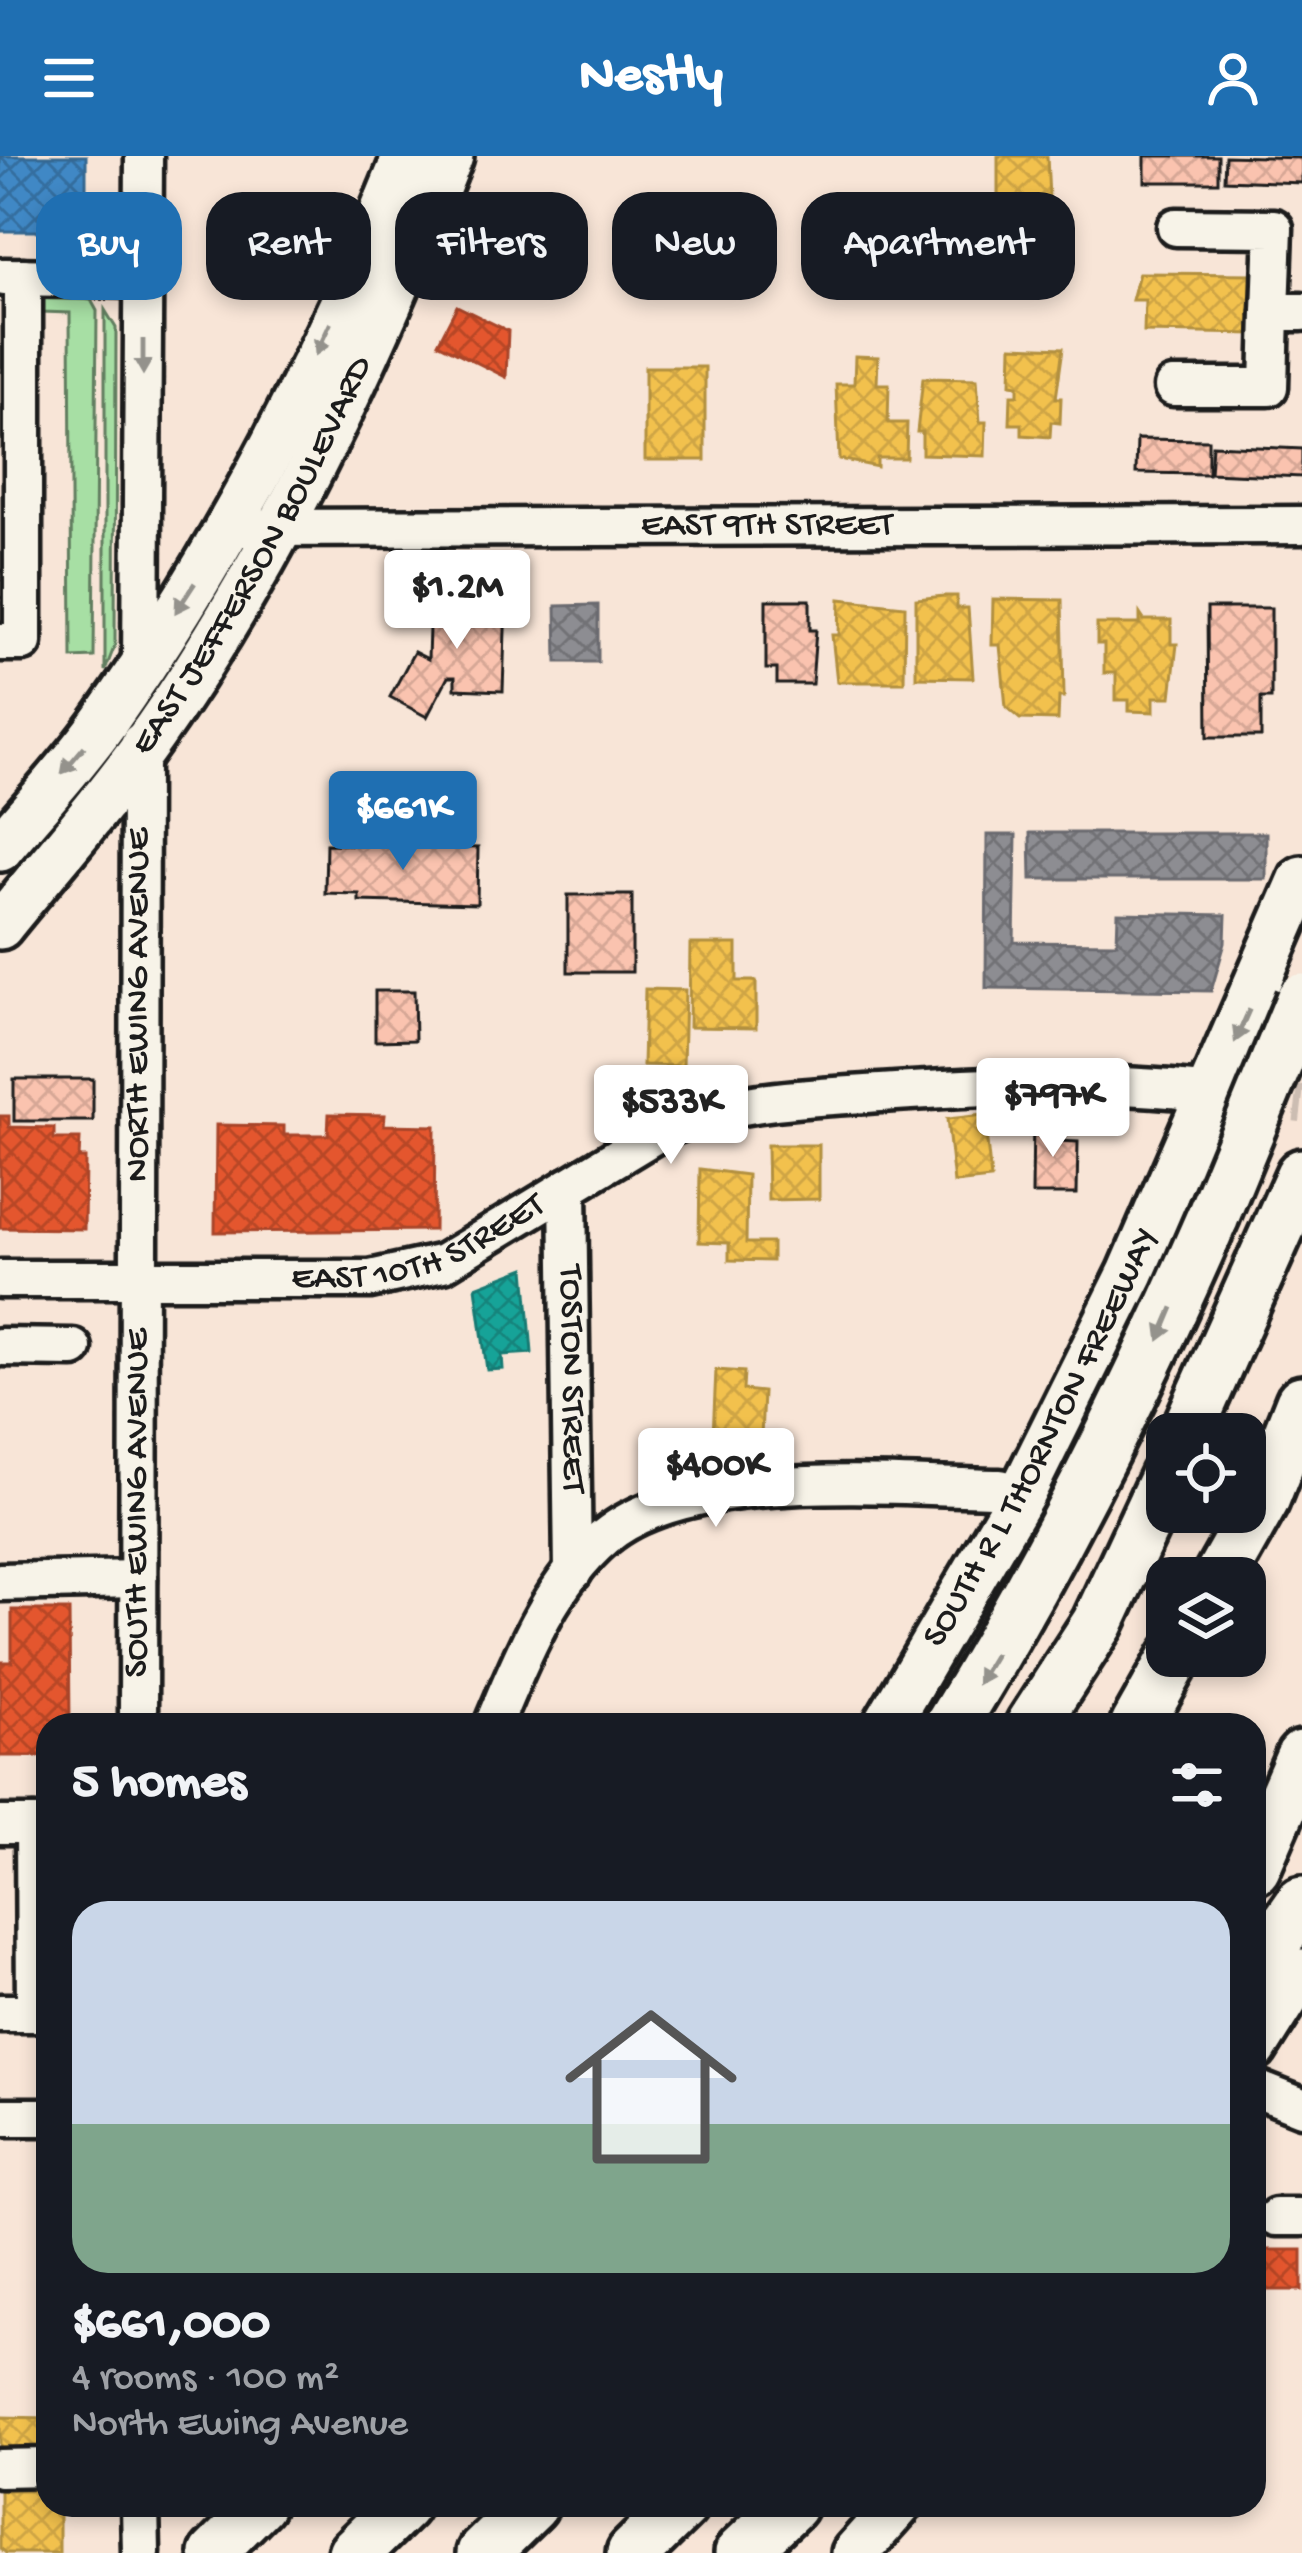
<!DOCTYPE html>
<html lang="en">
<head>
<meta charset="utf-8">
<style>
  :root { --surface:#171b24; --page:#242831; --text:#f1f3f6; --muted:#9ea1a6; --line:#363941; --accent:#1f6fb2 }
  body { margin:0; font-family:"Gochi Hand",sans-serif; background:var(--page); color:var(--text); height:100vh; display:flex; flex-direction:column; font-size:45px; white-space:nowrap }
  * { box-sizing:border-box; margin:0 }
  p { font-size:39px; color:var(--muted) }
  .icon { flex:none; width:66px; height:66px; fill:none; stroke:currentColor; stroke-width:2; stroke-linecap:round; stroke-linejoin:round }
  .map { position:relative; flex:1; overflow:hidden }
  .sheet { position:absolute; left:36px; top:1557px; width:1230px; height:804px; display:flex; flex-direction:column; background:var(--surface); border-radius:36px; box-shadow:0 6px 18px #0003 }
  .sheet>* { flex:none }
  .guide { position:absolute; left:36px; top:36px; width:1230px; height:108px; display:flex; gap:24px }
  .fabs { position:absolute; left:1146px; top:1257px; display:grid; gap:24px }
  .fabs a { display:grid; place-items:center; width:120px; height:120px; border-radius:24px; background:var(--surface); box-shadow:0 6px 18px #0003; font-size:60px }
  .price { position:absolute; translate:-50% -102px; padding:0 27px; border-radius:12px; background:#fff; color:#222; font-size:39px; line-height:78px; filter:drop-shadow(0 3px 6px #0008) }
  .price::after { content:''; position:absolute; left:50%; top:72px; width:36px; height:27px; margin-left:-18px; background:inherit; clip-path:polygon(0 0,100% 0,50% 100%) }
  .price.current { background:var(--accent); color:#fff }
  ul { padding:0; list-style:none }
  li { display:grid; align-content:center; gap:24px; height:636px; padding:0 36px }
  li+li { border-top:3px solid var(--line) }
  li span { display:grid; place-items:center; height:372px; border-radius:36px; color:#555 }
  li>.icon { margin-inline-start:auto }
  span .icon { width:216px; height:216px; fill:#fffc; stroke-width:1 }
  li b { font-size:51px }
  h2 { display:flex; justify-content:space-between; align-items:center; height:144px; padding:0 36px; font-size:51px }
  .tag { padding:0 42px; border-radius:36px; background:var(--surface); box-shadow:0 6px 18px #0003; font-size:42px; line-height:108px }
  .tag.current { background:var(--accent); color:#fff }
  header { display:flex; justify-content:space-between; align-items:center; height:156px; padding:0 36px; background:var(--accent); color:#fff; font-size:54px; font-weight:800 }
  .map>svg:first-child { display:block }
  .grass { fill:#a7dfa4; stroke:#627e60; stroke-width:3 }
  .homes { fill:url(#homes-cross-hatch); stroke:#b2903f; stroke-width:3 }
  .shops { fill:url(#shops-cross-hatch); stroke:#a84529; stroke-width:3 }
  .schools { fill:url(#schools-cross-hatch); stroke:#346892; stroke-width:3 }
  .public { fill:url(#public-cross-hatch); stroke:#187a73; stroke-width:3 }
  .industry { fill:url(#industry-cross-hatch); stroke:#6b6b6f; stroke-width:3 }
  .building { fill:url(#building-cross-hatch); stroke:#1c1c1c; stroke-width:3 }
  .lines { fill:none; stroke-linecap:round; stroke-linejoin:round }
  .minor-tunnel { stroke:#ccbdb2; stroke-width:36; stroke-dasharray:36 18; stroke-linecap:butt }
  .minor-casing { stroke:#1c1c1c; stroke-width:45 }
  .major-casing { stroke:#1c1c1c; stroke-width:54 }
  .highway-casing { stroke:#1c1c1c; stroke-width:60 }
  .minor { stroke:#f7f3e8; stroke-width:36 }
  .major { stroke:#f7f3e8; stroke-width:45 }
  .highway { stroke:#f7f3e8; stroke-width:51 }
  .highway-bridge-casing { stroke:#1c1c1c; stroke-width:60; stroke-linecap:butt }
  .highway-bridge { stroke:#f7f3e8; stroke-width:51 }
  .oneway { fill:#94928c }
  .labels { text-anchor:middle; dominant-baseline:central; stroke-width:12; stroke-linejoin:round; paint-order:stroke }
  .street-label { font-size:36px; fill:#1c1c1c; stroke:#f7f3e8 }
</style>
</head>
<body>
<header><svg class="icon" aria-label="menu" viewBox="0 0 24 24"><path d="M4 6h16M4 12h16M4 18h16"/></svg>Nestly<svg class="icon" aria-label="person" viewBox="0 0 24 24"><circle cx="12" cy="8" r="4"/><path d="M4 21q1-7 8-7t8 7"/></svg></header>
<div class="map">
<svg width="1302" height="2397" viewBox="0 0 1302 2397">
  <defs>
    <pattern id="homes-cross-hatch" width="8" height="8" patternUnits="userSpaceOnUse" patternTransform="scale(3)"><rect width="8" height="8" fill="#f2c14e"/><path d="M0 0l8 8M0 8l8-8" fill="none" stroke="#cfa544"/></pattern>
    <pattern id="shops-cross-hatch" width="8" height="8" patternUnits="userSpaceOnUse" patternTransform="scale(3)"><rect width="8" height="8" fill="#e4572e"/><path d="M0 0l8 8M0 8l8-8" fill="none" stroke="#b84726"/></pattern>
    <pattern id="schools-cross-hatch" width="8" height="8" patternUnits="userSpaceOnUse" patternTransform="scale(3)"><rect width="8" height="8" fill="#3f88c5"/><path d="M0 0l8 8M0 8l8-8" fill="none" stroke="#346e9f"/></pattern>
    <pattern id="public-cross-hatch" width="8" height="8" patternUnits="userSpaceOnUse" patternTransform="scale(3)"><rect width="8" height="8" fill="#17a398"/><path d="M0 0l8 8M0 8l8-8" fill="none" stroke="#14847b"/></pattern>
    <pattern id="industry-cross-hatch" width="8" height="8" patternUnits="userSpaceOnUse" patternTransform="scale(3)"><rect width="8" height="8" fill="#8d8d92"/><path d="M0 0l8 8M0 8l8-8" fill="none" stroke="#727276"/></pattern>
    <pattern id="building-cross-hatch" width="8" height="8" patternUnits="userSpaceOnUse" patternTransform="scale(3)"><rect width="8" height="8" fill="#fac3af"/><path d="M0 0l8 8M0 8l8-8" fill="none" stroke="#d6a796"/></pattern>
  </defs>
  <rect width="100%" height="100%" fill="#f8e5d7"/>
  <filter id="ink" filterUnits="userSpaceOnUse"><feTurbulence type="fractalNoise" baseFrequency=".00833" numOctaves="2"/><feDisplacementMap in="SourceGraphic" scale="24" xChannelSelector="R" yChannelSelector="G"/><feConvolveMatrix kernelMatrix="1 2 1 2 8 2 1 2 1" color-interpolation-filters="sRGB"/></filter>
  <g filter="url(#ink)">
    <g class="grass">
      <path d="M42,139L91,144L97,155L94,501L72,502L70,157L42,156Z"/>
      <path d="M105,154L116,172L115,489L105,515Z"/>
    </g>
    <g class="homes">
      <path d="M998,0H1047L1051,85L1021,91V103H998Z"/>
      <path d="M1139,117L1257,118L1256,178L1144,176L1145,144H1132Z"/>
      <path d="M1012,190L1063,192L1056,242H1061L1060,267L1051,266L1050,281L1022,279V268H1010L1011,239H1018V229L1011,228Z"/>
      <path d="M855,200L878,201L877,228H889L888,267H907L906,302H877V311L839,303L836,228H854Z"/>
      <rect x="645" y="211" width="60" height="93"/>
      <path d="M923,222L977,223L980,266H986L985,300L922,298V276H917Z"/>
      <path d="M944,440H957V452H968L973,522L916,521V443Z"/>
      <path d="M840,443L905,450L904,526H837L832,479H839Z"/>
      <path d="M993,443L1062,444L1064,541H1059L1058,564L1020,563L1006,551L1000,489H992Z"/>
      <path d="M1140,458L1144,464H1171V488H1177L1171,541H1154V556L1129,555V544H1116V517H1104V488H1097V468H1140Z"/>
      <path d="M690,788H737V825H756V872L689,871Z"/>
      <path d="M645,833L685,834L683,910L643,909Z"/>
      <path d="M984,959L991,1023L954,1027L947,963Z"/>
      <path d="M767,989H819V1043L768,1044Z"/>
      <path d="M700,1013L747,1019L746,1087H772V1105L729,1104V1087L699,1086Z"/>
      <path d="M716,1214L744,1216L743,1234L763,1236L761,1282L713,1280Z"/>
      <path d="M0,2261L48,2262V2294H0Z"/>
      <path d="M0,2334H48V2349H59V2397H6L0,2392Z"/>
    </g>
    <g class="shops">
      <path d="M457,150L508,175L506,221L438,187Z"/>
      <path d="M329,958L385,959L384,969L435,970L434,1074L215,1076L216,969L284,970V979H328Z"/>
      <path d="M0,960H9V971L54,972V983H80L79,1002H85L84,1073L0,1072Z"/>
      <path d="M12,1454H69L70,1569H48V1600H0V1506H12Z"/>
      <rect x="1254" y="2094" width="48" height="40"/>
    </g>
    <rect class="schools" x="0" y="0" width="86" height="75"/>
    <path class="public" d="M525,1112L532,1197L502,1199L503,1213L487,1214L476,1131Z"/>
    <g class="industry">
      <path d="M598,449V506H557L556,450Z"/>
      <path d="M1030,677H1266V723H1031Z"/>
      <path d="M987,679H1016L1014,786L1117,787L1118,757L1226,759L1225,787L1211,835L986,832Z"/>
    </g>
    <g class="building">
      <rect x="1145" y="0" width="73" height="26"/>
      <path d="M1225,0L1302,2V27L1224,24Z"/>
      <path d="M1137,283L1208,284V318L1136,317Z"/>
      <path d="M1212,289L1302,293V321L1210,317Z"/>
      <path d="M430,442L506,444L503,535L455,533V521H448L427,561L390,541L414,496L428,503Z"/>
      <path d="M766,444H810V474H816L812,528H777V513H766Z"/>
      <path d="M1207,452H1271V542H1261V581H1208Z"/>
      <path d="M326,688L478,692L477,748L359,745V738L325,737Z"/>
      <rect x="568" y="739" width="64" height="77"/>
      <path d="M375,835H414L415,884L375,885Z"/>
      <rect x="14" y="923" width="79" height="42"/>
      <path d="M1033,959L1057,960V985L1078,986L1077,1038H1032Z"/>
    </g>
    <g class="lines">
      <path class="minor-tunnel" d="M1242,941L1302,948"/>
      <g class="minor-casing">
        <g id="minor">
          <path d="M1176,71L1274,72L1271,156H1302"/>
          <path d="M4,121L144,123"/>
          <path d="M1173,231H1269L1271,156"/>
          <path id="s1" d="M230,372L1302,369"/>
          <path d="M0,486H23V121"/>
          <path d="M141,518L144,0"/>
          <path id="s2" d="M568,1031L573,1416"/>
          <path id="s3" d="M0,1123H370L443,1107L664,973C734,943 806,942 881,937C1000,929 1114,923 1233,940"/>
          <path d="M0,1191L73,1192"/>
          <path d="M0,1426L138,1423"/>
          <path id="s4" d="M138,1569L140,586"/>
          <path d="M493,1569C521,1503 549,1429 605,1381C689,1310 895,1331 1000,1332L1022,1337"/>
          <path d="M0,1669H48"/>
          <path d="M0,1857H35L34,1669"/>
          <path d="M1254,1932L1302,1951"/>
          <path d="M0,1961H48"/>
          <path d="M1276,2061H1302"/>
          <path d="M0,2312L48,2311"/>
          <path d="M140,2349L141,2397"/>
        </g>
      </g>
      <g class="major-casing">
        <g id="major">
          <path d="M0,692C35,650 74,609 105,565C228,391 327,198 406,0"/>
          <path id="s5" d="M0,770C46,713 95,658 138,599C270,417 368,208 450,0"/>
          <path id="s6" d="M886,1569L1022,1337L1131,1117L1302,723"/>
          <path d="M1254,1892L1302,1816"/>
          <path d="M213,2397L261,2349"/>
          <path d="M855,2397L898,2349"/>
        </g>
      </g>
      <g class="highway-casing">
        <g id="highway">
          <path d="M1186,1278L1302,1019"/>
          <path d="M1219,1422L1263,1344L1302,1246"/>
          <path d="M951,1569C1052,1404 1136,1237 1213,1060"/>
          <path d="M1032,1569L1098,1467L1167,1319"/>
          <path d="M1137,1569L1176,1500"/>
          <path d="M1254,1712L1302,1601"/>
          <path d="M1254,1816L1302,1747"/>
          <path d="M354,2397L403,2349"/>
          <path d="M483,2397L532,2349"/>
          <path d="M633,2397L682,2349"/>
          <path d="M741,2397L791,2349"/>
        </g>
      </g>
      <use href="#minor" class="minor"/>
      <use href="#major" class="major"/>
      <use href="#highway" class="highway"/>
      <g class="highway-bridge-casing">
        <path id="highway-bridge" d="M1213,1060L1302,844"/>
      </g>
      <use href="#highway-bridge" class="highway-bridge"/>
    </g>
    <defs><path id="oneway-solid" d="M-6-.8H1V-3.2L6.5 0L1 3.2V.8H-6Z" transform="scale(3)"/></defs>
    <g class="oneway">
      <use href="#oneway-solid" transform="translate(323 183) rotate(115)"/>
      <use href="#oneway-solid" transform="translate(143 201) rotate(90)"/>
      <use href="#oneway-solid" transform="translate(185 442) rotate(123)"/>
      <use href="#oneway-solid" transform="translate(73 604) rotate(130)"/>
      <use href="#oneway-solid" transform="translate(1242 870) rotate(114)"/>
      <use href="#oneway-solid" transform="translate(1166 1168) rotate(113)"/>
      <use href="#oneway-solid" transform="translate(986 1513) rotate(121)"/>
    </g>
  </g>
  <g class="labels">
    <g class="street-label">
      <text stroke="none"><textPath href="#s1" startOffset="537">EAST 9TH STREET</textPath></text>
      <text stroke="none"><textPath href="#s5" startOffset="450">EAST JEFFERSON BOULEVARD</textPath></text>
      <text stroke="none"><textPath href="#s4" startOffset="720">NORTH EWING AVENUE</textPath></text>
      <text stroke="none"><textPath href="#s3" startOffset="426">EAST 10TH STREET</textPath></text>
      <text stroke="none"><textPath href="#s2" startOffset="192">TOSTON STREET</textPath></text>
      <text stroke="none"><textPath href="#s6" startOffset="327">SOUTH R L THORNTON FREEWAY</textPath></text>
      <text stroke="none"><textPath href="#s4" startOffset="222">SOUTH EWING AVENUE</textPath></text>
    </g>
  </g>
</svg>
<div class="fabs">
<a><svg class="icon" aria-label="locate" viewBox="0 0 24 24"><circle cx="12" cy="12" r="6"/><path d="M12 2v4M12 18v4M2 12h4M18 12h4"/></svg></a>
<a><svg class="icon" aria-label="layers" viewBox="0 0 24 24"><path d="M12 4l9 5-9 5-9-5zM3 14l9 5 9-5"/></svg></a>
</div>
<b class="price" style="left:457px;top:496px">$1.2M</b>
<b class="price current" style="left:403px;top:717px">$661K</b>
<b class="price" style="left:1053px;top:1004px">$797K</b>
<b class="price" style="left:671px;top:1011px">$533K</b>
<b class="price" style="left:716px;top:1374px">$400K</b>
<div class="guide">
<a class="tag current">Buy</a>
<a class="tag">Rent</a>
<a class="tag">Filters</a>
<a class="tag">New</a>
<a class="tag">Apartment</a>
</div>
<section class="sheet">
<h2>5 homes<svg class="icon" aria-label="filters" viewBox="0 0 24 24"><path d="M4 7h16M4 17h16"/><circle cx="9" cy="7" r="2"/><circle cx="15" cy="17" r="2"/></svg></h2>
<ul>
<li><span style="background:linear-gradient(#c9d6e8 60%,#7fa58c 0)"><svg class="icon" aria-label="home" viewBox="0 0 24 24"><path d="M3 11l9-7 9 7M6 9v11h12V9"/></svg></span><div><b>$661,000</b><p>4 rooms · 100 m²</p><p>North Ewing Avenue</p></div></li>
</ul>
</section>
</div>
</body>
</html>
